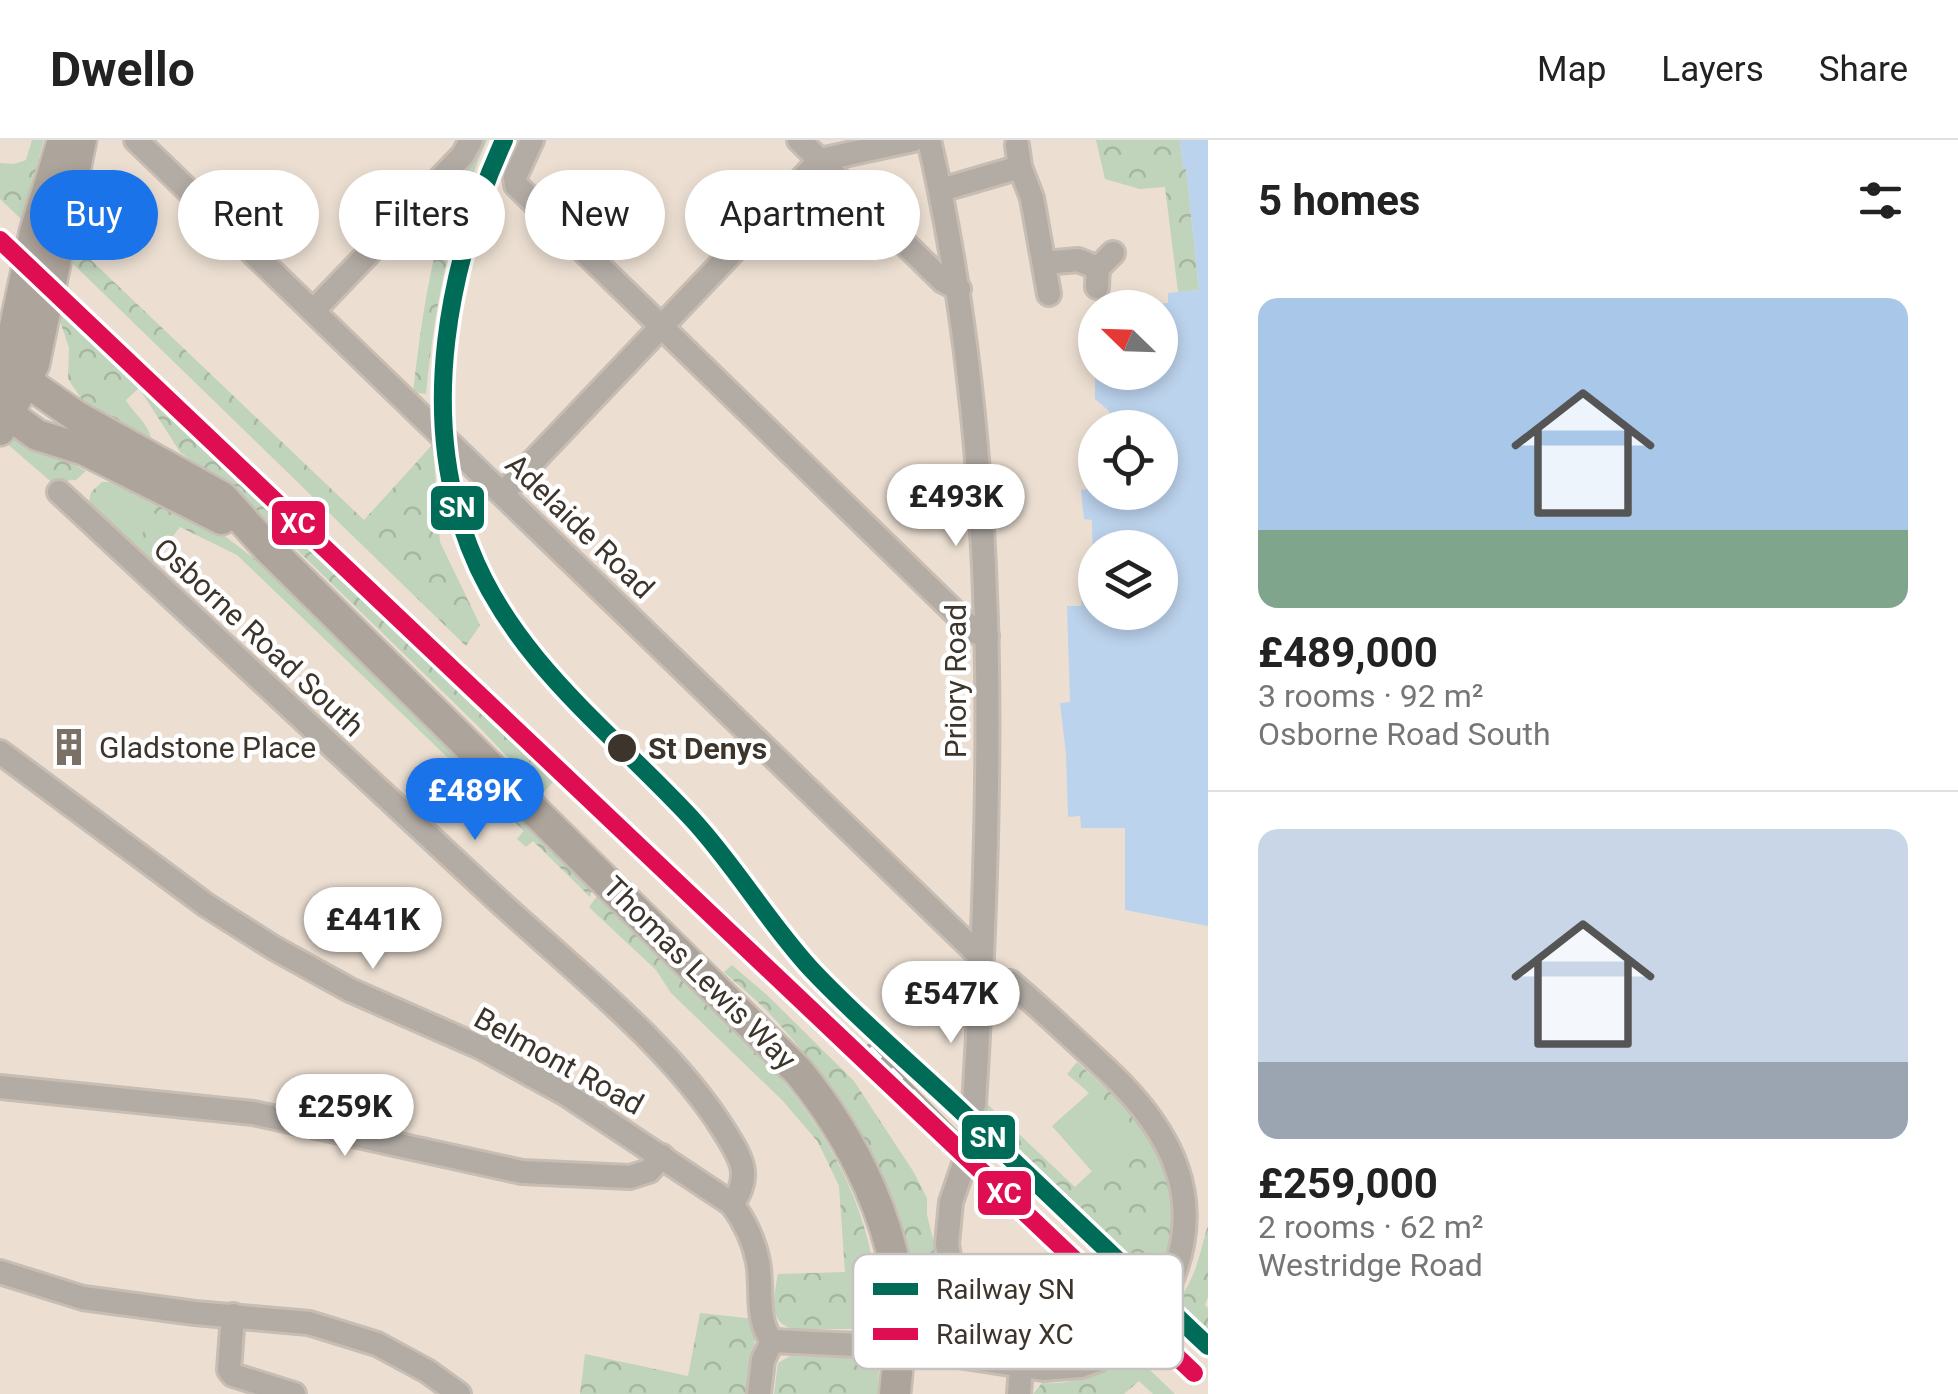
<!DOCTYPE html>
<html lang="en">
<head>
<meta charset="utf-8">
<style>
  :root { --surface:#fff; --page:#f6f6f6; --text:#222; --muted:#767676; --line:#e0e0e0; --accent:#1a73e8 }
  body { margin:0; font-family:Roboto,sans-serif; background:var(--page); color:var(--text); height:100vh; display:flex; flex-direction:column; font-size:38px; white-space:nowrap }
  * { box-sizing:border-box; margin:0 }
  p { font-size:32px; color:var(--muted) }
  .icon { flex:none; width:55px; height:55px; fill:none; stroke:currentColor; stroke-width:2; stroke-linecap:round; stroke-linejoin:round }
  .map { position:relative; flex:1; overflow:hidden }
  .side { display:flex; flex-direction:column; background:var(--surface); width:750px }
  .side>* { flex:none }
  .banner { position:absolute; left:30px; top:30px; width:950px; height:90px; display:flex; gap:20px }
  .needle { width:65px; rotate:293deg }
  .controls { position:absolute; left:1078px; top:150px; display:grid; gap:20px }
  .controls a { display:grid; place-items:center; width:100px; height:100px; border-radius:50%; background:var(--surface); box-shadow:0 5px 15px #0003; font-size:50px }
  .price { position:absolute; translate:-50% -85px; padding:0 22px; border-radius:35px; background:#fff; color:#222; font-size:32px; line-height:65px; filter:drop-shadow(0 2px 5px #0008) }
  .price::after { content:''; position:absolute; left:50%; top:60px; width:30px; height:22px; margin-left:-15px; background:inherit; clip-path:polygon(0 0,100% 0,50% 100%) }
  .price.selected { background:var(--accent); color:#fff }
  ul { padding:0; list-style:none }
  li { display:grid; align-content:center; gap:20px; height:530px; padding:0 50px }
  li+li { border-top:2px solid var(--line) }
  li span { display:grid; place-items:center; height:310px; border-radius:20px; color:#555 }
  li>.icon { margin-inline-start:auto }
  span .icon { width:180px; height:180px; fill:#fffc; stroke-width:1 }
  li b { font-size:42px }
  h2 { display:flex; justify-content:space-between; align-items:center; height:120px; padding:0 50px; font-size:42px }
  .chip { padding:0 35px; border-radius:45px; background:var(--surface); box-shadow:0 5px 15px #0003; font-size:35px; line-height:90px }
  .chip.selected { background:var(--accent); color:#fff }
  header { display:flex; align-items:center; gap:60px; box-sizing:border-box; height:140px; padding:0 50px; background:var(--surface); border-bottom:2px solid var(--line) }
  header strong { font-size:48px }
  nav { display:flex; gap:55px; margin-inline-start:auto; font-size:35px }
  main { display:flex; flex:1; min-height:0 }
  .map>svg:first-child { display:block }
  .grass { fill:#c0d3bb }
  .forest { fill:url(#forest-crowns) }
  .water { fill:#bcd3ed; fill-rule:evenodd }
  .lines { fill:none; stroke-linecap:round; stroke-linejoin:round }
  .minor-casing { stroke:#c7bdb3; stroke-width:28 }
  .major-casing { stroke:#c7bdb3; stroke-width:35 }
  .minor { stroke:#b3aca5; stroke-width:22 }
  .major { stroke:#ada49b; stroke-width:30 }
  .rail-casing { stroke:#a7a098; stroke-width:9 }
  .rail { stroke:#fff; stroke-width:5; stroke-dasharray:15; stroke-linecap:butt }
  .minor-bridge-casing { stroke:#c7bdb3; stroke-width:28; stroke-linecap:butt }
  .minor-bridge { stroke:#b3aca5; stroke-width:22 }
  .rail-1-casing { stroke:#fff; stroke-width:25 }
  .rail-2-casing { stroke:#fff; stroke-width:25 }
  .rail-1 { stroke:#006b56; stroke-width:18 }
  .rail-2 { stroke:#df0d52; stroke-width:18 }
  .stop-dot { fill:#3d352b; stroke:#fff; stroke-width:4 }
  .labels { text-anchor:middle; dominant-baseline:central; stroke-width:9; stroke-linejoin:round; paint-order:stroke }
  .street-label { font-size:30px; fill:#3d352b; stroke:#fff }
  .poi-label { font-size:30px; fill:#3d352b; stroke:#fff; text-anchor:start }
  .stop-label { font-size:30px; font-weight:bold; fill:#3d352b; stroke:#fff; text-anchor:start }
  .key { fill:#fff; stroke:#c5c2bf; stroke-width:2.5 }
  .key-label { font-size:28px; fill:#3d352b }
  .line-badge { stroke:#fff; stroke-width:4 }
  .badge-label { font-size:28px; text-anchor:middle; font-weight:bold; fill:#fff }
</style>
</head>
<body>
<header>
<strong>Dwello</strong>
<nav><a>Map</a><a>Layers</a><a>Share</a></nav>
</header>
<main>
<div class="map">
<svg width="1208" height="1254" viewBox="0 0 1208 1254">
  <defs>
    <pattern id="forest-crowns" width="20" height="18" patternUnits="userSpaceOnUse" patternTransform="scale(2.5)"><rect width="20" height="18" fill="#c0d3bb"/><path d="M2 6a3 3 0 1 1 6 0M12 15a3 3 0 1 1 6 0" fill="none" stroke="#a6b6a1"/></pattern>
  </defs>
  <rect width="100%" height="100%" fill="#ecdfd2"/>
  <g class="grass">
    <path d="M105,349L157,374L133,407L88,365L91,352L97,356Z"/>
    <path d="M1089,953L1140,1011L1103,1044L1052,986Z"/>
  </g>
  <g class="forest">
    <path d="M32,0H44L22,80L0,59V23L14,24L26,20Z"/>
    <path d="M478,0H487C450,84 435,163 426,254L413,252C421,185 430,114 454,50C460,33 470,16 478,0Z"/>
    <path d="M1096,0H1180L1183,28H1186L1199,150L1178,152L1165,47L1140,49L1105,39Z"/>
    <path d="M72,102L364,380L433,304L440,402L480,485L466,506L68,119Z"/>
    <path d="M61,151L240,324L320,412L403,491L435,529L462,542L463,557L504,595H512L545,625L541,630L553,642L542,654L481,589L249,363L180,312L139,248L126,260C133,273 148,283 151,298L87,267L68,239L69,208L58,175Z"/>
    <path d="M9,299L32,303L86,331L76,340L60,341L56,346L5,302Z"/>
    <path d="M102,342H110L217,390L269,430L593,747L590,757L533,701L526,707L517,699L524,691L237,415L180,387L150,425L133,407L156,374L105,349L97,357L91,352Z"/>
    <path d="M598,755C722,874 878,993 878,1181L870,1189H794C767,1184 774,1155 778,1134L845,1132L839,1046L818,1002L782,960L671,853L656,830L594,772L589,767Z"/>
    <path d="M732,825L767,855L854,941L913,1031L927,1058V1075L936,1111L958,1170L959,1183L956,1190L948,1193L926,1183C911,1142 906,1098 891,1057C865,987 820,928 769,873C755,858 739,846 724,832Z"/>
    <path d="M1077,922L1159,997L1175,1020L1174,1118L1153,1142L984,981L985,962L1075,1047L1092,1031L1103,1043L1139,1011L1089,953L1067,934Z"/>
    <path d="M1208,1085V1157L1205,1165L1208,1168V1195L1177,1163C1198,1133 1198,1118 1208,1085Z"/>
    <path d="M700,1173L756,1179L752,1254H580L585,1214L688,1236Z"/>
    <path d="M1128,1209L1175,1254H1153L1139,1241L1124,1254H1033L1042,1243C1077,1245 1103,1233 1128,1209Z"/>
    <path d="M790,1216L874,1219L879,1225L878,1254H774L778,1223Z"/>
  </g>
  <path class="water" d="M1180,0H1208V786L1125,770V688H1081L1080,676L1068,677L1066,614L1060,563L1070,562L1067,466H1081L1085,431L1093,430L1092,380L1084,379L1081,350L1095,348V352H1160V288L1119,287L1120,281H1110L1109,271L1095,259V234L1160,232V168L1102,167L1168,163V153L1199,150L1186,29H1183ZM1095,408H1160V472H1095Z"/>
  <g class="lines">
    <g class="minor-casing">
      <g id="minor">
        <path d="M136,0L981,817"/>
        <path d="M532,0L515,37L516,45L975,492L987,496"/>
        <path d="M799,0L943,141L959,149"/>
        <path d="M929,0C1001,316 994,643 974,965"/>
        <path d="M1017,5L1020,27L1032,58L1049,154"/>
        <path d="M941,50L1020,27"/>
        <path d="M1044,123L1078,120L1098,128"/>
        <path d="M1097,147L1098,128L1113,113"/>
        <path d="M314,170L463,15L471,0"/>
        <path d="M59,352C203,485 346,620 490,753C565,823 669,903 723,989C741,1017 753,1036 732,1064C745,1082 754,1100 758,1122C763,1148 755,1180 772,1201L763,1220L759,1254"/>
        <path d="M503,353L820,20L913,0"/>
        <path d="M0,612L206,765L274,808L350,850L482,908L566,954L732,1064"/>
        <path d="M1010,842C1043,870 1075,900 1107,930C1172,991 1208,1060 1168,1148"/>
        <path d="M0,947L253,973L522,1032L630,1037L649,1031L662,1016"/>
        <path d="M964,1024L951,1062L947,1104L952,1134L970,1176L965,1216"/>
        <path d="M0,1132L83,1158L195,1173L309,1183L377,1204L427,1231L459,1254"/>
        <path d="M233,1175L229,1230L233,1235L294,1254"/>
        <path d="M772,1201L900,1207L1043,1229L1081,1226L1098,1220L1112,1208"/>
        <path d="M1019,1254L1021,1226"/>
      </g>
    </g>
    <g class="major-casing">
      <g id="major">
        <path d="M0,223L76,276L222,357L267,407L798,931C853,998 898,1088 901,1177C901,1203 897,1228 895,1254"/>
        <path d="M3,243L35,92L63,0"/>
        <path d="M0,268L37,295L85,310L222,379"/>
        <path d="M0,290L34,224L81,0"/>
      </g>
    </g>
    <use href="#minor" class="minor"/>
    <use href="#major" class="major"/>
    <g class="rail-casing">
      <path id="rail" d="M870,908L1070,1111L1145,1181"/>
    </g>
    <use href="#rail" class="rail"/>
    <g class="minor-bridge-casing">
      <path id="minor-bridge" d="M1112,1208L1168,1148"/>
    </g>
    <use href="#minor-bridge" class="minor-bridge"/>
    <g class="rail-1-casing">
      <path id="rail-1" d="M504,0C448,124 418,274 469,406C513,521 612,592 693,680C736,727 768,782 811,829C858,879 910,923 960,970C1043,1049 1125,1128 1208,1206"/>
    </g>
    <g class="rail-2-casing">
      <path id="rail-2" d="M0,100L1194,1233"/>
    </g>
    <use href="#rail-1" class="rail-1"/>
    <use href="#rail-2" class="rail-2"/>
  </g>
  <defs>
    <g id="building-bare" transform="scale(3)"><path d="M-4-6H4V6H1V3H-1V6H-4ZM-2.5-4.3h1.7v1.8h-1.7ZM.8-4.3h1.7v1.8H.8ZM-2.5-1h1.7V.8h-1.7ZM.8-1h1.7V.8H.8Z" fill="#7a7065" stroke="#fff" stroke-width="2.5" paint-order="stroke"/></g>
  </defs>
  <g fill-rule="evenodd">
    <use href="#building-bare" x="69" y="607"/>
  </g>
  <circle class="stop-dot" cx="622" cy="608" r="16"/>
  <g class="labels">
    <g class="street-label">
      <text transform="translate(580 386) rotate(44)">Adelaide Road</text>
      <text transform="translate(259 497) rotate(43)">Osborne Road South</text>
      <text transform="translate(955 541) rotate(-90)">Priory Road</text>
      <text transform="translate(700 833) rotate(45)">Thomas Lewis Way</text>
      <text transform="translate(559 921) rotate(29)">Belmont Road</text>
    </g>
    <g class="poi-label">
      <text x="99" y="607">Gladstone Place</text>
    </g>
    <g class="stop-label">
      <text x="648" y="608">St Denys</text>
    </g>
  </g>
  <rect x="853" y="1114" width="330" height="115" rx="15" class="key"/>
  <rect x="873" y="1143" width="45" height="12" fill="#006b56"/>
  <rect x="873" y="1188" width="45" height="12" fill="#df0d52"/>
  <g class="key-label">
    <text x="936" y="1159">Railway SN</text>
    <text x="936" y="1204">Railway XC</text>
  </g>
  <g class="line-badge">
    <rect x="429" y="344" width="57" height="48" rx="10" fill="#006b56"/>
    <rect x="270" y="359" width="57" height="48" rx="10" fill="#df0d52"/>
    <rect x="960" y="973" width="57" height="48" rx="10" fill="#006b56"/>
    <rect x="976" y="1029" width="57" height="48" rx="10" fill="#df0d52"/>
  </g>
  <g class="badge-label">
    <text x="457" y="377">SN</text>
    <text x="298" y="393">XC</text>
    <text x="988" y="1007">SN</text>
    <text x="1004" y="1063">XC</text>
  </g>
</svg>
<div class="controls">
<a><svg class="needle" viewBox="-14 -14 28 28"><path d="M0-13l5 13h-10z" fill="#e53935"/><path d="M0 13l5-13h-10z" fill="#767676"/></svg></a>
<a><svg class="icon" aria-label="locate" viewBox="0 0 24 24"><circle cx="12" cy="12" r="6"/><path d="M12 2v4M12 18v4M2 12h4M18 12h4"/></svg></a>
<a><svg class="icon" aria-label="layers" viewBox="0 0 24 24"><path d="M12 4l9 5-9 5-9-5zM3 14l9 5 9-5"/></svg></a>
</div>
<b class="price" style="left:956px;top:409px">£493K</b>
<b class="price selected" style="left:475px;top:703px">£489K</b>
<b class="price" style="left:373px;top:832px">£441K</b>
<b class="price" style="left:951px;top:906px">£547K</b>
<b class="price" style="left:345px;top:1019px">£259K</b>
<div class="banner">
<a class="chip selected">Buy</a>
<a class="chip">Rent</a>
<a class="chip">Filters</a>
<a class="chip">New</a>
<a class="chip">Apartment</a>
</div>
</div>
<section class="side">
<h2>5 homes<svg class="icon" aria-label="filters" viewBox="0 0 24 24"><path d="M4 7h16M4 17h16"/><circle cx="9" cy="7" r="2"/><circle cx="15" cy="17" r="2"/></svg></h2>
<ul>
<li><span style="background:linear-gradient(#a9c7e8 75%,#7fa58c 0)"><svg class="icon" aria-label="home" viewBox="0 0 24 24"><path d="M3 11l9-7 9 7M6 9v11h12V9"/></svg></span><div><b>£489,000</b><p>3 rooms · 92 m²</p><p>Osborne Road South</p></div></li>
<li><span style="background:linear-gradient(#c9d6e8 75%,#9aa5b1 0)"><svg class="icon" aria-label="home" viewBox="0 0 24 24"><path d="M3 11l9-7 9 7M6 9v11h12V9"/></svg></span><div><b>£259,000</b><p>2 rooms · 62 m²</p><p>Westridge Road</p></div></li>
</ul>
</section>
</main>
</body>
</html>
